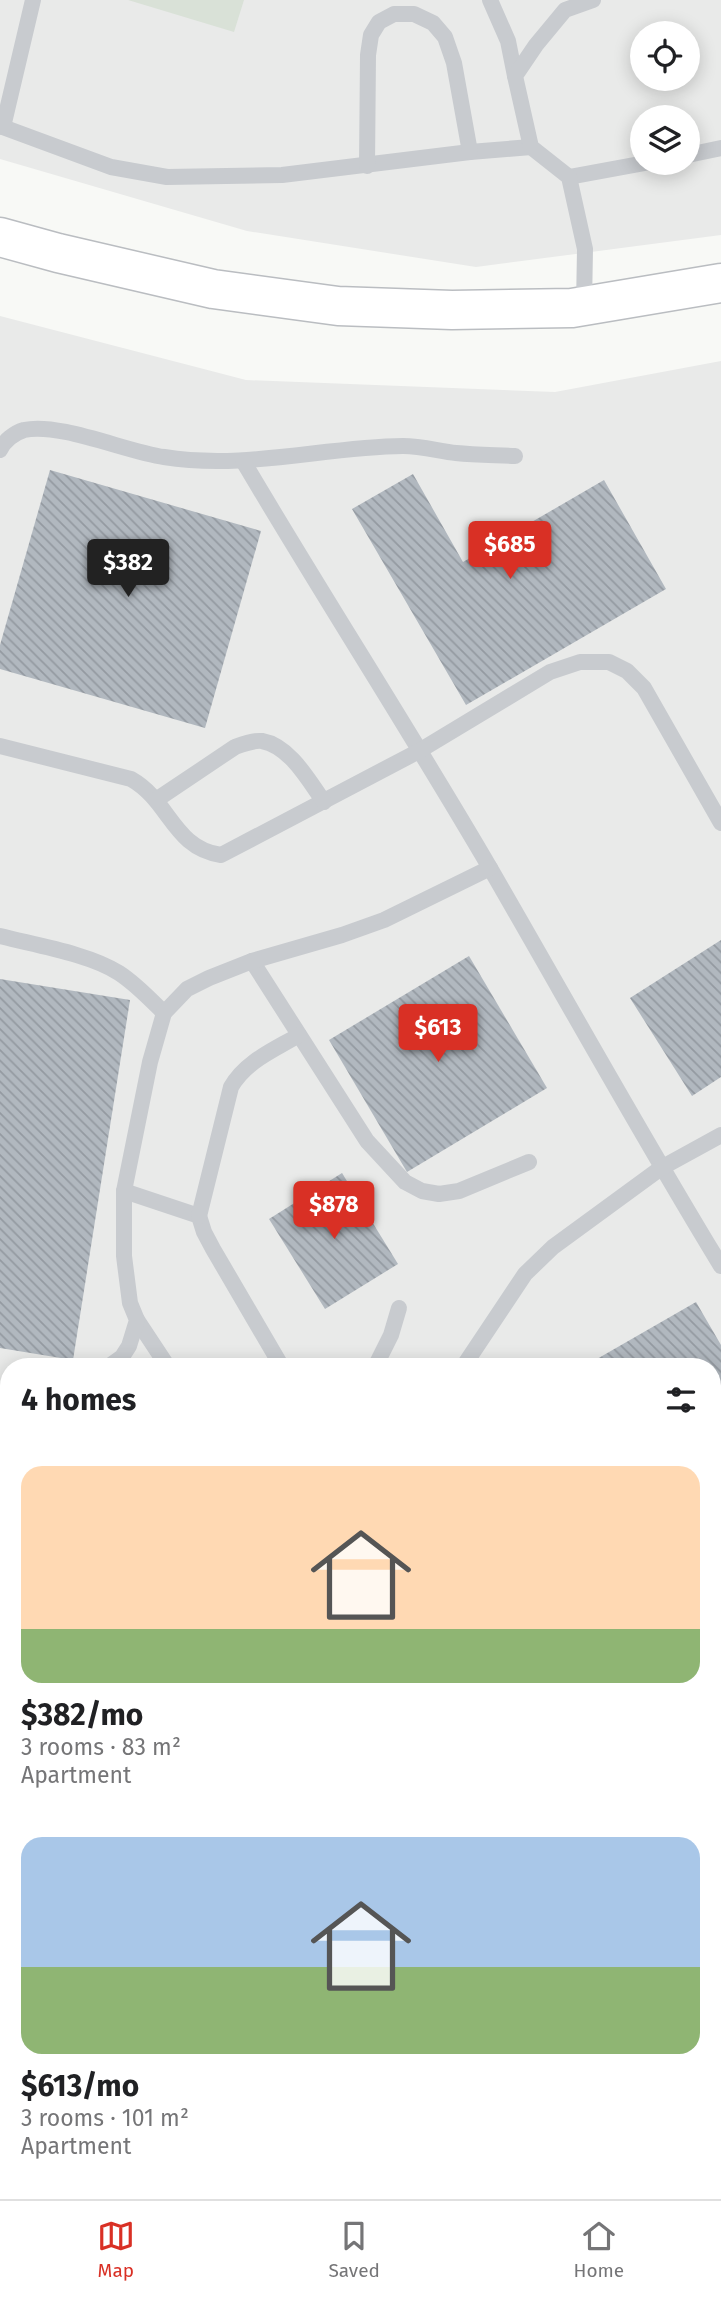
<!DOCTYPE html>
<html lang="en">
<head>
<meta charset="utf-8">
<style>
  :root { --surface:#fff; --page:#f2f2f2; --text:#202124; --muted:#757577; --line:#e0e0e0; --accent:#d93025 }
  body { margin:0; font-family:"Fira Sans",sans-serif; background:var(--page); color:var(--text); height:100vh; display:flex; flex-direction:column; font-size:26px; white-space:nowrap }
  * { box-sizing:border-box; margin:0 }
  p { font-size:23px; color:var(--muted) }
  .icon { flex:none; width:38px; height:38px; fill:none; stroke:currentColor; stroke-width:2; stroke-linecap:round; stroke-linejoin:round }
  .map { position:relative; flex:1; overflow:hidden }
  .side { position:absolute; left:0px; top:1358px; width:721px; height:842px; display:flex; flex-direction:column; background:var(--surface); border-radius:28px 28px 0 0; box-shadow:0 4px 18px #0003 }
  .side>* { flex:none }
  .controls { position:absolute; left:630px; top:21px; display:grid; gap:14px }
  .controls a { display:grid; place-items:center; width:70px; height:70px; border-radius:50%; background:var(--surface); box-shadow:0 4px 18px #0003; font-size:35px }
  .price { position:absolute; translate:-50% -60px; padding:0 16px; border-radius:7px; background:var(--accent); color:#fff; font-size:23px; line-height:46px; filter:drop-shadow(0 2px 4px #0008) }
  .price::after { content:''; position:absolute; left:50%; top:42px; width:21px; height:16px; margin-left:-10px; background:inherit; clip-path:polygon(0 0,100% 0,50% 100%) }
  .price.on { background:#222; color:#fff }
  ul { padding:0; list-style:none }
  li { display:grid; align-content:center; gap:14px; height:371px; padding:0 21px }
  li span { display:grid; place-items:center; height:217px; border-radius:21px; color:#555 }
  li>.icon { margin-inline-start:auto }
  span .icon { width:126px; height:126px; fill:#fffc; stroke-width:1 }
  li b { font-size:30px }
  h2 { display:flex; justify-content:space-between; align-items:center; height:84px; padding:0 21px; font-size:30px }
  .menu { display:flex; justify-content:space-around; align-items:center; height:98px; border-top:2px solid var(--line); background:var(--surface); font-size:19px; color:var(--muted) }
  .menu a { display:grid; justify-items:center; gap:4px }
  .menu .on { color:var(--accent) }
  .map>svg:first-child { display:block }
  .built { fill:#e9eae9; fill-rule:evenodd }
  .pitch { fill:#d9e1d7 }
  .building { fill:url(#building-back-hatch) }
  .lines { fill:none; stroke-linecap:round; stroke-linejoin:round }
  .trunk-casing { stroke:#babdc1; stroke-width:41 }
  .service { stroke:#c8cbcf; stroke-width:16 }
  .trunk { stroke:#fff; stroke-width:38 }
</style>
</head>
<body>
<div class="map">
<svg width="721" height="2199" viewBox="0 0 721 2199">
  <defs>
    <pattern id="building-back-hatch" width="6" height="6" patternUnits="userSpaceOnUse" patternTransform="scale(1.75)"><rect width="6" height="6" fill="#b1b8bf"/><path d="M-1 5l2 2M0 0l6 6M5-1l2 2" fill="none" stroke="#949aa1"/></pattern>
  </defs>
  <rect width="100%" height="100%" fill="#f8f9f6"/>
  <g class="built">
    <path d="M0,0H721V235L476,267L247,231L0,159ZM642,33H688V79H642ZM642,117H688V163H642Z"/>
    <path d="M0,316L246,380L555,392L721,361V1824L712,1830V1367H9V2191H357L359,2199H0Z"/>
  </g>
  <path class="pitch" d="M128,0H244L234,32Z"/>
  <g class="building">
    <path d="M50,470L261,531L205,728L0,669V645Z"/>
    <path d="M413,474L463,562L604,480L666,589L466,705L352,509Z"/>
    <path d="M721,940V1077L692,1096L630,998Z"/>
    <path d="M469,956L547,1088L407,1172L329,1040Z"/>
    <path d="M0,979L130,1000L73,1360L0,1348Z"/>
    <path d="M342,1173L398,1264L325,1309L269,1219Z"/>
    <path d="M696,1302L721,1345V1402L712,1407V1367H583Z"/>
    <path d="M712,1436L721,1451V1596L712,1601Z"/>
    <path d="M166,2191H253L256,2199H144Z"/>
  </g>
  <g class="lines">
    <g class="trunk-casing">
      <path id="trunk" d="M0,237L58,253L213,289L338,306L452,310L572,308L721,283"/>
    </g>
    <g class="service">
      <path d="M490,0L508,41L515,76"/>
      <path d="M0,126L111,167L167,177L282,175L470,152L531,147"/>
      <path d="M3,127L33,0"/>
      <path d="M688,155L721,148"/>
      <path d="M367,166L368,55L371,35L379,22L394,14H414L433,23L445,37L454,63L470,152"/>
      <path d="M569,177L645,163"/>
      <path d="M584,306L585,249L569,177L531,147L515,76L536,45L565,10L593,0"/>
      <path d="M0,450C4,441 14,433 24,430C59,422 127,452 164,457C245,470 323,447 403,446C421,446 439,451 456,453C475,455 495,455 515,456"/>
      <path d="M243,461C324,598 410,731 490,868C567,1001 641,1135 721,1266"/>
      <path d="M0,746L131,779C170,801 173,848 221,855L419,751L550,672L580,662H609L627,671L644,688L721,823"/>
      <path d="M156,800L235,747C243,744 253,740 262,741C290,746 309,781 324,802"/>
      <path d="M0,936C35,945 90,954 119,973C136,984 150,999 164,1013"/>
      <path d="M252,961L367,1141L405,1182L422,1191L439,1194L459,1191L529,1162"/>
      <path d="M124,1191L199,1216L204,1232L213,1249L282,1367"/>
      <path d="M199,1216L231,1087C246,1061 274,1050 299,1035"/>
      <path d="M137,1320L168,1367"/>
      <path d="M108,1367L122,1357L129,1346L137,1320L130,1303L124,1256V1191L150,1062L164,1013L187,989L209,978L252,961L342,935L384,920L490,868"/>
      <path d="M375,1367L391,1335L399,1308"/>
      <path d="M463,1367L525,1274L553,1247L661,1168L721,1135"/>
      <path d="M0,1395L9,1397"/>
      <path d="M0,1457L9,1432"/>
      <path d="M0,1535L9,1538"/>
      <path d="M0,1580L9,1582"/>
      <path d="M0,1914L9,1917"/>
      <path d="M0,2115L9,2090"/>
      <path d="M0,2179L9,2175"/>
      <path d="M97,2191L101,2199"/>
      <path d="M282,2191L285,2199"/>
    </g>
    <use href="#trunk" class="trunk"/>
  </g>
</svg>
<div class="controls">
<a><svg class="icon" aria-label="locate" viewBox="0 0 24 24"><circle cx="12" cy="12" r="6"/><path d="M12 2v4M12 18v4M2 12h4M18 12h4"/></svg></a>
<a><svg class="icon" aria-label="layers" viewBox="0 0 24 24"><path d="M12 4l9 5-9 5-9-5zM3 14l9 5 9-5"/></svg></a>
</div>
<b class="price" style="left:510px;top:581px">$685</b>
<b class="price on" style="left:128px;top:599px">$382</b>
<b class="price" style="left:438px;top:1064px">$613</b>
<b class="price" style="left:334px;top:1241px">$878</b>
<section class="side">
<h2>4 homes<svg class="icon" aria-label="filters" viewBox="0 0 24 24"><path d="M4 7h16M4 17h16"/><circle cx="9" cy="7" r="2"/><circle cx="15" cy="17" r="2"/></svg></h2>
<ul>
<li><span style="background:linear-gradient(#ffd9b3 75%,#8fb573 0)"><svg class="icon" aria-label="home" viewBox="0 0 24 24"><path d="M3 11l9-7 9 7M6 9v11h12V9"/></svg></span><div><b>$382/mo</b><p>3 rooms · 83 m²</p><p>Apartment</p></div></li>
<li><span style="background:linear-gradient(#a9c7e8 60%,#8fb573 0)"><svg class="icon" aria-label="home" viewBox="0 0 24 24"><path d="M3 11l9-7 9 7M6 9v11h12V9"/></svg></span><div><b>$613/mo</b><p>3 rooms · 101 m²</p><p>Apartment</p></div></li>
</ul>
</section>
</div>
<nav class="menu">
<a class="on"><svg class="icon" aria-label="map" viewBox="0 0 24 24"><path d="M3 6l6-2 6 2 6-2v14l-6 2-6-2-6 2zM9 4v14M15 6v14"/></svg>Map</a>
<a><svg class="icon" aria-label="saved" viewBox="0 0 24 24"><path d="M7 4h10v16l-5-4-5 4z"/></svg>Saved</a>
<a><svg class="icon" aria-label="home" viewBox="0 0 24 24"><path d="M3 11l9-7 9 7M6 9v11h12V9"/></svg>Home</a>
</nav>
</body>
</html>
